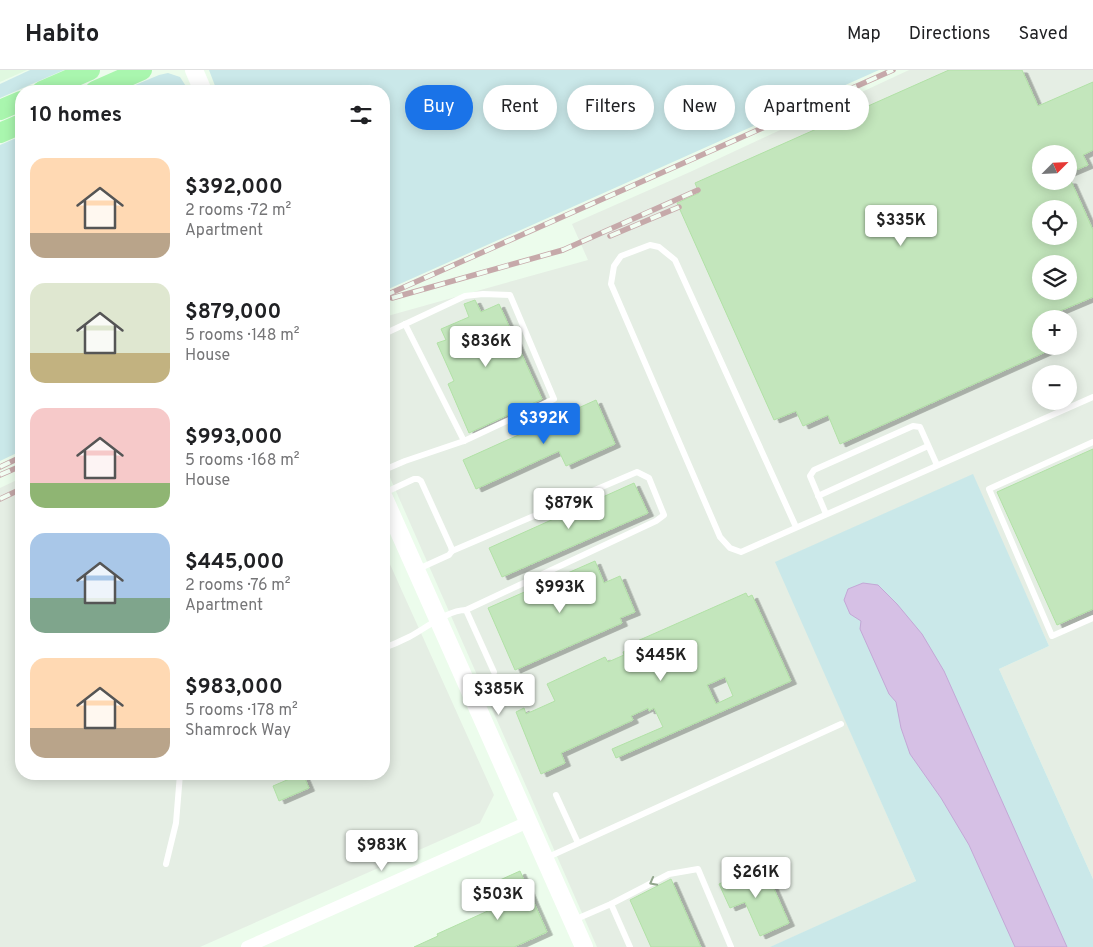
<!DOCTYPE html>
<html lang="en">
<head>
<meta charset="utf-8">
<style>
  :root { --surface:#fff; --page:#f6f6f6; --text:#202124; --muted:#757577; --line:#e0e0e0; --accent:#1a73e8 }
  body { margin:0; font-family:Overpass,sans-serif; background:var(--page); color:var(--text); height:100vh; display:flex; flex-direction:column; font-size:19px; white-space:nowrap }
  * { box-sizing:border-box; margin:0 }
  p { font-size:16px; color:var(--muted) }
  .icon { flex:none; width:28px; height:28px; fill:none; stroke:currentColor; stroke-width:2; stroke-linecap:round; stroke-linejoin:round }
  .map { position:relative; flex:1; overflow:hidden }
  .drawer { position:absolute; left:15px; top:15px; width:375px; height:695px; display:flex; flex-direction:column; background:var(--surface); border-radius:20px; box-shadow:0 2px 12px #0003 }
  .drawer>* { flex:none }
  .guide { position:absolute; left:405px; top:15px; width:475px; height:45px; display:flex; gap:10px }
  .needle { width:32px; rotate:66deg }
  .fabs { position:absolute; left:1032px; top:75px; display:grid; gap:10px }
  .fabs a { display:grid; place-items:center; width:45px; height:45px; border-radius:50%; background:var(--surface); box-shadow:0 2px 12px #0003; font-size:25px }
  .price { position:absolute; translate:-50% -42px; padding:0 11px; border-radius:5px; background:#fff; color:#222; font-size:16px; line-height:32px; filter:drop-shadow(0 1px 2px #0008) }
  .price::after { content:''; position:absolute; left:50%; top:30px; width:15px; height:11px; margin-left:-8px; background:inherit; clip-path:polygon(0 0,100% 0,50% 100%) }
  .price.on { background:var(--accent); color:#fff }
  ul { padding:0; list-style:none }
  li { display:flex; align-items:center; gap:15px; height:125px; padding:0 15px }
  li span { display:grid; place-items:center; flex:none; width:140px; height:100px; border-radius:15px; color:#555 }
  li>.icon { margin-inline-start:auto }
  span .icon { width:60px; height:60px; fill:#fffc; stroke-width:1 }
  li b { font-size:21px }
  h2 { display:flex; justify-content:space-between; align-items:center; height:60px; padding:0 15px; font-size:21px }
  .pill { padding:0 18px; border-radius:22px; background:var(--surface); box-shadow:0 2px 12px #0003; font-size:18px; line-height:45px }
  .pill.on { background:var(--accent); color:#fff }
  header { display:flex; align-items:center; gap:30px; box-sizing:border-box; height:70px; padding:0 25px; background:var(--surface); border-bottom:1px solid var(--line) }
  header strong { font-size:24px }
  nav { display:flex; gap:28px; margin-inline-start:auto; font-size:18px }
  .map>svg:first-child { display:block }
  .residential { fill:#e0f8e0 }
  .industrial { fill:#e5eee4; fill-rule:evenodd }
  .green { fill:#cae8e9 }
  .water { fill:#d6c0e5; stroke:#c3a7d6 }
  .building { fill:#c3e6bc; stroke:#b1e1a6; fill-rule:evenodd; filter:url(#shadow) }
  .lines { fill:none; stroke-linecap:round; stroke-linejoin:round }
  .lane { stroke:#fff; stroke-width:6 }
  .street { stroke:#fff; stroke-width:12 }
  .secondary { stroke:#fff; stroke-width:18 }
  .primary { stroke:#a9f6ae; stroke-width:20 }
  .rail-casing { stroke:#c6a9aa; stroke-width:5.5 }
  .rail { stroke:#f2fef3; stroke-width:4; stroke-dasharray:11; stroke-linecap:butt }
  .oneway { stroke:#92a68d }
</style>
</head>
<body>
<header>
<strong>Habito</strong>
<nav><a>Map</a><a>Directions</a><a>Saved</a></nav>
</header>
<div class="map">
<svg width="1093" height="877" viewBox="0 0 1093 877">
  <defs>
    <filter id="shadow"><feDropShadow dx="5.5" dy="3" stdDeviation="0" flood-color="#0004"/></filter>
  </defs>
  <rect width="100%" height="100%" fill="#ecfcec"/>
  <path class="residential" d="M0,0H27L0,12Z"/>
  <g class="industrial">
    <path d="M909,0H1093V809L999,599L1049,576L972,405L776,492L916,811L771,877H597L384,394V247L588,190L572,154L690,102ZM1041,84H1069V111H1041ZM1041,139H1069V166H1041ZM1041,194H1069V221H1041ZM1041,249H1069V276H1041ZM1041,304H1069V331H1041Z"/>
    <path d="M21,408V704H384V481L494,725L480,753L200,877H0V418Z"/>
  </g>
  <g class="green">
    <path d="M30,0H64L0,28V14Z"/>
    <path d="M209,0H879L384,221V21H217Z"/>
    <path d="M168,3L180,7L189,21H121L159,5Z"/>
    <path d="M21,66V381L0,391V75Z"/>
    <path d="M973,404L1049,576L999,599L1093,809V877H770L916,811L775,492Z"/>
  </g>
  <path class="water" d="M863,513L878,515L897,534L922,564L944,601L1067,877H1015L969,775L941,728L910,684L901,658L896,632L889,624L860,559L861,551L850,544L844,530L848,519Z"/>
  <g class="building">
    <path d="M949,0H1022L1038,36L1093,12V80L1083,85L1088,95L1069,103V84H1041V111H1071L1093,160V227L1041,249V276H1059L840,374L828,345L803,356L796,341L774,350L677,133L699,123L695,113ZM1041,139H1069V166H1041ZM1041,194H1069V221H1041Z"/>
    <path d="M475,230L481,242L499,234L542,329L469,363L448,314L454,311L437,273L446,270L441,259L469,247L464,234Z"/>
    <path d="M596,330L615,374L566,396L559,381L476,419L463,390Z"/>
    <path d="M1093,379V539L1057,555L997,422Z"/>
    <path d="M634,413L648,443L502,507L489,478Z"/>
    <path d="M595,491L604,513L620,506L635,542L620,548L622,553L515,600L488,538Z"/>
    <path d="M746,523L748,527L752,525L791,611L616,688L612,679L663,657L654,638L649,641L648,638L631,646L633,650L561,683L565,693L541,704L516,642L524,638L526,644L555,631L547,614L605,587L608,592L624,585L623,582L628,580L626,576ZM725,607L733,626L716,634L707,615Z"/>
    <path d="M301,704H303L309,718L279,731L273,716Z"/>
    <path d="M763,794L789,853L760,866L745,832L730,838L719,814Z"/>
    <path d="M520,801L547,862L514,877H414L438,866L437,864L501,835L491,814Z"/>
    <path d="M671,809L701,877H651L630,830Z"/>
  </g>
  <g class="lines">
    <g class="lane">
      <path d="M405,254L464,371"/>
      <path d="M384,264L465,226L483,224L510,225L554,329L464,371L405,391L384,400"/>
      <path d="M1093,372L989,419L1052,566L1093,548"/>
      <path d="M384,423L414,409H418L421,411L451,477L452,481L449,485L416,500"/>
      <path d="M818,426L928,376"/>
      <path d="M826,444L810,406L814,400L913,356L920,357L937,395"/>
      <path d="M796,457L675,190L659,177L650,175L621,186L614,196L611,214L720,467L730,478L741,482L1093,327"/>
      <path d="M452,481L637,402L649,408L664,445L656,451L466,540"/>
      <path d="M384,578C392,575 401,571 409,567C425,559 447,540 466,540L494,602"/>
      <path d="M556,725L578,773"/>
      <path d="M546,788L841,654"/>
      <path d="M166,794L176,753L180,704"/>
      <path d="M611,834L630,877"/>
      <path d="M574,850L611,834L669,804L698,799L731,877"/>
    </g>
    <path class="street" d="M247,877L528,752"/>
    <g class="secondary">
      <path d="M194,0L203,21"/>
      <path d="M384,428L584,877"/>
    </g>
    <g class="primary">
      <path d="M42,21L90,0"/>
      <path d="M95,21L142,0"/>
      <path d="M0,40L21,31"/>
      <path d="M0,63L21,54"/>
    </g>
    <g class="rail-casing">
      <g id="rail">
        <path d="M610,166L679,137"/>
        <path d="M384,226L893,0"/>
        <path d="M392,228L563,180L698,120"/>
        <path d="M0,397L21,387"/>
        <path d="M0,405L21,396"/>
        <path d="M0,429L21,419"/>
      </g>
    </g>
    <use href="#rail" class="rail"/>
  </g>
  <defs><path id="oneway-chevron" d="M-2-3.5L2.5 0L-2 3.5" fill="none" stroke-width="1.6" stroke-linecap="round" stroke-linejoin="round" transform="scale(1.25)"/></defs>
  <use class="oneway" href="#oneway-chevron" transform="translate(653 812) rotate(152)"/>
</svg>
<div class="fabs">
<a><svg class="needle" viewBox="-14 -14 28 28"><path d="M0-13l5 13h-10z" fill="#e53935"/><path d="M0 13l5-13h-10z" fill="#757577"/></svg></a>
<a><svg class="icon" aria-label="locate" viewBox="0 0 24 24"><circle cx="12" cy="12" r="6"/><path d="M12 2v4M12 18v4M2 12h4M18 12h4"/></svg></a>
<a><svg class="icon" aria-label="layers" viewBox="0 0 24 24"><path d="M12 4l9 5-9 5-9-5zM3 14l9 5 9-5"/></svg></a>
<a>+</a>
<a>−</a>
</div>
<b class="price" style="left:901px;top:177px">$335K</b>
<b class="price" style="left:486px;top:298px">$836K</b>
<b class="price on" style="left:544px;top:375px">$392K</b>
<b class="price" style="left:569px;top:460px">$879K</b>
<b class="price" style="left:560px;top:544px">$993K</b>
<b class="price" style="left:661px;top:612px">$445K</b>
<b class="price" style="left:499px;top:646px">$385K</b>
<b class="price" style="left:382px;top:802px">$983K</b>
<b class="price" style="left:756px;top:829px">$261K</b>
<b class="price" style="left:498px;top:851px">$503K</b>
<div class="guide">
<a class="pill on">Buy</a>
<a class="pill">Rent</a>
<a class="pill">Filters</a>
<a class="pill">New</a>
<a class="pill">Apartment</a>
</div>
<section class="drawer">
<h2>10 homes<svg class="icon" aria-label="filters" viewBox="0 0 24 24"><path d="M4 7h16M4 17h16"/><circle cx="9" cy="7" r="2"/><circle cx="15" cy="17" r="2"/></svg></h2>
<ul>
<li><span style="background:linear-gradient(#ffd9b3 75%,#b9a48a 0)"><svg class="icon" aria-label="home" viewBox="0 0 24 24"><path d="M3 11l9-7 9 7M6 9v11h12V9"/></svg></span><div><b>$392,000</b><p>2 rooms · 72 m²</p><p>Apartment</p></div></li>
<li><span style="background:linear-gradient(#dfe7d0 70%,#c2b280 0)"><svg class="icon" aria-label="home" viewBox="0 0 24 24"><path d="M3 11l9-7 9 7M6 9v11h12V9"/></svg></span><div><b>$879,000</b><p>5 rooms · 148 m²</p><p>House</p></div></li>
<li><span style="background:linear-gradient(#f6c9c9 75%,#8fb573 0)"><svg class="icon" aria-label="home" viewBox="0 0 24 24"><path d="M3 11l9-7 9 7M6 9v11h12V9"/></svg></span><div><b>$993,000</b><p>5 rooms · 168 m²</p><p>House</p></div></li>
<li><span style="background:linear-gradient(#a9c7e8 65%,#7fa58c 0)"><svg class="icon" aria-label="home" viewBox="0 0 24 24"><path d="M3 11l9-7 9 7M6 9v11h12V9"/></svg></span><div><b>$445,000</b><p>2 rooms · 76 m²</p><p>Apartment</p></div></li>
<li><span style="background:linear-gradient(#ffd9b3 70%,#b9a48a 0)"><svg class="icon" aria-label="home" viewBox="0 0 24 24"><path d="M3 11l9-7 9 7M6 9v11h12V9"/></svg></span><div><b>$983,000</b><p>5 rooms · 178 m²</p><p>Shamrock Way</p></div></li>
</ul>
</section>
</div>
</body>
</html>
